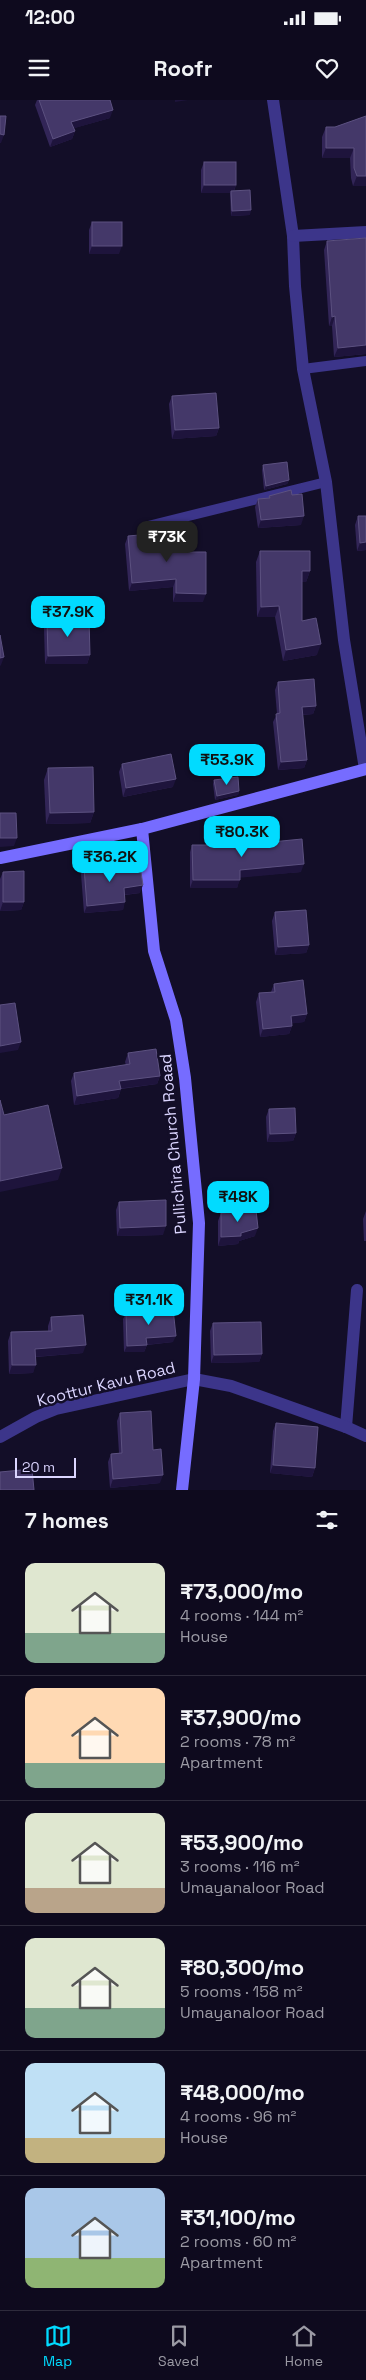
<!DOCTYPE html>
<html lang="en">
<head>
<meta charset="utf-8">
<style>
  :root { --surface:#0e0a1e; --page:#1c182b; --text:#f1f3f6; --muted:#9b9aa4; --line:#2e2b3c; --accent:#01dbff }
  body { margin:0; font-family:"Space Grotesk",sans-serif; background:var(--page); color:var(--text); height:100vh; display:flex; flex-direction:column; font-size:19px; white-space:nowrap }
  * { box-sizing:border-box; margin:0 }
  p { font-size:16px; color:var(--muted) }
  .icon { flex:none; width:28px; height:28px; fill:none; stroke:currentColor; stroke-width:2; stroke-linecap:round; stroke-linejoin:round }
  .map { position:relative; height:1390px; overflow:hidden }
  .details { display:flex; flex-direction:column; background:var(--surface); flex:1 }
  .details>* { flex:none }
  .scale { position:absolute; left:15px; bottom:12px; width:61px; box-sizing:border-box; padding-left:5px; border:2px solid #dbd5ff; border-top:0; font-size:14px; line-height:18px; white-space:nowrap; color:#dbd5ff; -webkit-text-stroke:4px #130e28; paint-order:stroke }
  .price { position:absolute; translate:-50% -42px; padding:0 11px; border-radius:10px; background:var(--accent); color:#111; font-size:16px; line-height:32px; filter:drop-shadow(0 1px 2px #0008) }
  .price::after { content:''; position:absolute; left:50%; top:30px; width:15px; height:11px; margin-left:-8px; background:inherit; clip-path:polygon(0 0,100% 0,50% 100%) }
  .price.active { background:#222; color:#fff }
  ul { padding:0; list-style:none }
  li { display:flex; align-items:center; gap:15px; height:125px; padding:0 25px }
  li+li { border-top:1px solid var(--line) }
  li span { display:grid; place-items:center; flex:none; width:140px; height:100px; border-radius:10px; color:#555 }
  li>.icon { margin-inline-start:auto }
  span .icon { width:60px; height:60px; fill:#fffc; stroke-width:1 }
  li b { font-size:21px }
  h2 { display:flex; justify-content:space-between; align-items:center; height:60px; padding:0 25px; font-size:21px }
  .status { display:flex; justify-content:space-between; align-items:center; height:35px; padding:0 25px; background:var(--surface); direction:ltr }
  .status svg { height:14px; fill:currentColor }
  header { display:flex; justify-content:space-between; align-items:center; height:65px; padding:0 25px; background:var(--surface); font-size:22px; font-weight:700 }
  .tabs { display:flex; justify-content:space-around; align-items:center; height:70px; border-top:1px solid var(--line); background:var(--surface); font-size:14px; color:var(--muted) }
  .tabs a { display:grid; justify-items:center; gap:2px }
  .tabs .active { color:var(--accent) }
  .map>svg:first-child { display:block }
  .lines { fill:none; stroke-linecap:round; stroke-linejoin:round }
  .service { stroke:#3c358a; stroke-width:10 }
  .minor { stroke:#3c358a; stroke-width:12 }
  .secondary { stroke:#766cff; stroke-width:12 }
  .wall { fill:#322557 }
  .shaded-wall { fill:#1e143c }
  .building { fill:#443869; stroke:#5c5180 }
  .labels { text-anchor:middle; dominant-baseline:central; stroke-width:5; stroke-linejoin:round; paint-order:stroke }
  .street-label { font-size:16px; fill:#dbd5ff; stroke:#130e28 }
</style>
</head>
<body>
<div class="status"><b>12:00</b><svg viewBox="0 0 49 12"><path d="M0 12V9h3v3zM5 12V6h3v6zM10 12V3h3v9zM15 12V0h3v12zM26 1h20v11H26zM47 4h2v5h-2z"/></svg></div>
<header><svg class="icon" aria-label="menu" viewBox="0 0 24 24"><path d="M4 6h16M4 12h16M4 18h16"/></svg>Roofr<svg class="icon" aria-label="heart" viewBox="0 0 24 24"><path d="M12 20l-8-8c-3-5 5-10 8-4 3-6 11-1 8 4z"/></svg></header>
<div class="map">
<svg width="366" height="1390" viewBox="0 0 366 1390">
  <rect width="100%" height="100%" fill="#130e28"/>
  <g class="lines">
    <g class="service">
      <path d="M303,269L366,261"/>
      <path d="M148,426L326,382"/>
    </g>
    <g class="minor">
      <path d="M273,0L293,136L295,186L303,269L326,382L344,540L365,669"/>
      <path d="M293,136L366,132"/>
      <path d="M346,1327L357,1190"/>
      <path d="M0,1337L36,1317L56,1309L194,1279L231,1286L346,1327L366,1336"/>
    </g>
    <g class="secondary">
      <path d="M142,729L154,851L176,920L185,978L199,1123L194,1279L182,1390"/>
      <path d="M0,758L142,729L366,669"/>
    </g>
  </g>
  <g class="wall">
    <path d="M37,0H110V18L74,28L75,31L72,39L50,47L35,5Z"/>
    <path d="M366,16V86H353L351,78L350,58H322V37L326,27H335Z"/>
    <path d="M204,62L236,85L234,91L250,115L231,116L230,95V93H201V70Z"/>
    <path d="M92,122L119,154H89V130Z"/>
    <path d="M327,141L366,254L334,257L332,226H329L324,150Z"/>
    <path d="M172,296L219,328L216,336L172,339L169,304Z"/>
    <path d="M263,365L289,380L287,384L264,390L262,370Z"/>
    <path d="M292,395L301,425L258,428L255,407L258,399L269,398V396Z"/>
    <path d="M358,416H366V450L357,451L355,425Z"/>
    <path d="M128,436L190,452L203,502H173V487L129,491L125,444Z"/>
    <path d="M260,451L310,471L306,482H302V521L317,555L283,561L275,517H257L256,462Z"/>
    <path d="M47,520L90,555L87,564H45L44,528Z"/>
    <path d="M278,582L316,606L313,614L303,615L307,660L304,668L278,670L273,622L277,614L275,590Z"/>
    <path d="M122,664L173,687L123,697L119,672Z"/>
    <path d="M48,668L94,712L90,723L46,724L44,680Z"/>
    <path d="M214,680L239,691L238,695L215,700L213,684Z"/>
    <path d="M214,736L231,746L301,772L240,777L237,788H190V752L192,745H212Z"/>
    <path d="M84,767L123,768L140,793L125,795L123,810L84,813L81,774Z"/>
    <path d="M3,772L24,802L21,810L0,811V779Z"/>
    <path d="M275,812L309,845L306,853L275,855L272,821Z"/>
    <path d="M274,884L307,914L304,922L292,923V926L289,934L260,937L256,902L259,893L271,892Z"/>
    <path d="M128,953L160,976L157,984L121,989L118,998L74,1005L71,981L74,973L126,965L125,962Z"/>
    <path d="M269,1009L296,1033L293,1041L267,1042L266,1017Z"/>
    <path d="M119,1102L163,1135L117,1136L116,1110Z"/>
    <path d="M366,1111V1141H364L363,1119Z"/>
    <path d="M221,1113L255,1136L239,1141L238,1144L218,1146V1121Z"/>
    <path d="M157,1210L173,1242L147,1245L144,1252H124L123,1219L126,1213L156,1212Z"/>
    <path d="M51,1217L83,1253L36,1257L33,1273L9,1274L8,1241L11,1232L48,1231V1226Z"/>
    <path d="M213,1223L262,1254L259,1262L211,1263L210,1231Z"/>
    <path d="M120,1313L153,1350L160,1383L110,1388L108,1362L111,1354L119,1353L117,1321Z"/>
    <path d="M276,1323L315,1368L312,1377L270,1373L273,1331Z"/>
  </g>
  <g class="shaded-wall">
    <path d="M175,0H188L175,2Z"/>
    <path d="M113,10L110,18L68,30L71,22Z"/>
    <path d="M75,31L72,39L50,47L53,39Z"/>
    <path d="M0,34L4,35L1,43H0Z"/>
    <path d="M326,48H354L350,58H322Z"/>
    <path d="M357,76H366V86H353Z"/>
    <path d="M204,85H236L233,93L231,91L230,93H201Z"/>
    <path d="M251,110L250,115L231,116L232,111Z"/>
    <path d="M92,146H122L119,154H89Z"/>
    <path d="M335,216L332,226H329L332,217Z"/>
    <path d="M366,245V254L334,257L338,248Z"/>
    <path d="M219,328L216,336L172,339L175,330Z"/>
    <path d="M289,380L287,384L264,390L266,386Z"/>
    <path d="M304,416L301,425L258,428L261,420Z"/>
    <path d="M366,442V450L357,451L360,443Z"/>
    <path d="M302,471H310L306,482H298Z"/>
    <path d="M176,479L173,487L129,491L132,483Z"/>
    <path d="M176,493L206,494L203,502H173Z"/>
    <path d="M279,506L275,517H257L261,507Z"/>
    <path d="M321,544L317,555L283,561L286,550Z"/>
    <path d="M90,555L87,564H45L48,556Z"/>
    <path d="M4,557L1,565L0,566V558Z"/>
    <path d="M316,606L313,614L299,615L302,607Z"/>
    <path d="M307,660L304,668L278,670L281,662Z"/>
    <path d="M176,679L173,687L123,697L126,688Z"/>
    <path d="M239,691L238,695L215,700L217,696Z"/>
    <path d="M94,712L90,723L46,724L50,713Z"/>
    <path d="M0,738H17L14,746L0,747Z"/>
    <path d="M304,764L301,772L237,778L240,770Z"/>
    <path d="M193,780H240L237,788H190Z"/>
    <path d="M143,785L140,793L121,795L124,788Z"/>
    <path d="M3,802H24L21,810L0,811Z"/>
    <path d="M125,802L123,810L84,813L87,806Z"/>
    <path d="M309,845L306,853L275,855L278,847Z"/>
    <path d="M307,914L304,922L288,924L291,916Z"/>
    <path d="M292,926L289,934L260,937L263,929Z"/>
    <path d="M21,942L18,950L0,953V946Z"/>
    <path d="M160,976L157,984L116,989L119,981Z"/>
    <path d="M121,989L118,998L74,1005L77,996Z"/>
    <path d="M296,1033L293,1041L267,1042L270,1034Z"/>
    <path d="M62,1068L58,1080L0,1092V1081Z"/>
    <path d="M166,1126L163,1135L117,1136L120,1128Z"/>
    <path d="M258,1128L255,1136L239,1141L238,1144L218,1146L221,1137Z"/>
    <path d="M176,1236L173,1242L144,1245L146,1238Z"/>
    <path d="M86,1245L83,1253L32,1257L35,1249Z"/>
    <path d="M147,1245L144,1252H124L127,1246Z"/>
    <path d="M262,1254L259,1262L211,1263L214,1255Z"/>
    <path d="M12,1265H36L33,1273L9,1274Z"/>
    <path d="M273,1365L315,1368L312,1377L270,1373Z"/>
    <path d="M163,1375L160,1383L110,1388L113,1379Z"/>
  </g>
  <g class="building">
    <path d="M39,0H110L113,10L71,22L75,31L53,39Z"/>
    <path d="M0,16H6L4,35L0,34Z"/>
    <path d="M366,16V76H357L354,68V48H326V27H335Z"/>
    <rect x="204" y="62" width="32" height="23"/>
    <path d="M250,90L251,110L232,111L231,91Z"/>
    <rect x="92" y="122" width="30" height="24"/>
    <path d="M366,138V245L338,248L335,216L332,217L327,141Z"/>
    <path d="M216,293L219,328L175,330L172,296Z"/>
    <path d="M287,362L289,380L266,386L263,365Z"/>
    <path d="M291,390L292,395L302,394L304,416L261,420L258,399L270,398L269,396Z"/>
    <path d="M358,416H366V442L360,443Z"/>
    <path d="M163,433L165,445L189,441L190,452H206V494L176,493V479L132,483L128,436Z"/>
    <path d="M260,451H310V471H302V521L316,518L321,544L286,550L279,506L261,507Z"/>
    <path d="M89,519L90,555L48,556L47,520Z"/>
    <path d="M0,535L4,557L0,558Z"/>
    <path d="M314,579L316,606L302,607L307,660L281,662L276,614L280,613L278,582Z"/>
    <path d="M171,654L176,679L126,688L122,664Z"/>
    <path d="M93,667L94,712L50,713L48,668Z"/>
    <path d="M238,677L239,691L217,696L214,680Z"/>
    <path d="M0,713H16L17,738H0Z"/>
    <path d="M231,735V746L302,739L304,764L240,770V780H193L192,745H215L214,736Z"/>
    <path d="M122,764L123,768L140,766L143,785L124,788L125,802L87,806L84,767Z"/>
    <path d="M24,771V802H3V772Z"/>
    <path d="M306,810L309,845L278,847L275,812Z"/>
    <path d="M303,880L307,914L291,916L292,926L263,929L259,893L275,892L274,884Z"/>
    <path d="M15,903L21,942L0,946V905Z"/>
    <path d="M156,949L160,976L119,981L121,989L77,996L74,973L130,964L128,953Z"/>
    <path d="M0,1000L4,1015L48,1005L62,1068L0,1081Z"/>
    <path d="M295,1008L296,1033L270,1034L269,1009Z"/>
    <path d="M166,1100V1126L120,1128L119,1102Z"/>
    <path d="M256,1110L258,1128L241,1133V1136L221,1137V1113Z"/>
    <path d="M173,1209L176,1236L146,1238L147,1245L127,1246L126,1213L157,1212V1210Z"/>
    <path d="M83,1215L86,1245L35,1249L36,1265H12L11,1232L52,1231L51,1217Z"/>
    <path d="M261,1222L262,1254L214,1255L213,1223Z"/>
    <path d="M151,1311L153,1350L161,1349L163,1375L113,1379L111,1354L122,1353L120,1313Z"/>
    <path d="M276,1323L318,1327L315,1368L273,1365Z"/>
    <path d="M32,1369L34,1390H0V1372Z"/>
  </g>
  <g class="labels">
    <g class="street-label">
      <text transform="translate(173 1044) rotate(-95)">Pullichira Church Roaad</text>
      <text transform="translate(106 1284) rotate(-14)">Koottur Kavu Road</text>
    </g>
  </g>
</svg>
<div class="scale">20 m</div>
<b class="price active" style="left:167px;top:463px">₹73K</b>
<b class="price" style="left:68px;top:538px">₹37.9K</b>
<b class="price" style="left:227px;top:686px">₹53.9K</b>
<b class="price" style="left:242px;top:758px">₹80.3K</b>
<b class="price" style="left:110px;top:783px">₹36.2K</b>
<b class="price" style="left:238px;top:1123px">₹48K</b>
<b class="price" style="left:149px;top:1226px">₹31.1K</b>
</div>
<section class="details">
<h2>7 homes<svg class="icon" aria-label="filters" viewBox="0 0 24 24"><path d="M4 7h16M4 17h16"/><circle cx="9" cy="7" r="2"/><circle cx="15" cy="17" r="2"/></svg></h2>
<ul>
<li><span style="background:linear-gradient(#dfe7d0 70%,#7fa58c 0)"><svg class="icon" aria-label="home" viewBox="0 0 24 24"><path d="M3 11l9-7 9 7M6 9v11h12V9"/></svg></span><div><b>₹73,000/mo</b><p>4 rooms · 144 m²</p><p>House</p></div></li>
<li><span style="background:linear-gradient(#ffd9b3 75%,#7fa58c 0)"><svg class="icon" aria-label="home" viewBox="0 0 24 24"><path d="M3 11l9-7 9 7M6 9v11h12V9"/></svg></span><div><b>₹37,900/mo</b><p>2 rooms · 78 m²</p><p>Apartment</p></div></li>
<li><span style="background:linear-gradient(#dfe7d0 75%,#b9a48a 0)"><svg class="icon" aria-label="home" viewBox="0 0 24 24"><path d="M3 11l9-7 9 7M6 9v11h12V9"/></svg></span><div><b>₹53,900/mo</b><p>3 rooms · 116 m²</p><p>Umayanaloor Road</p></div></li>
<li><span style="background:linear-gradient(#dfe7d0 70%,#7fa58c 0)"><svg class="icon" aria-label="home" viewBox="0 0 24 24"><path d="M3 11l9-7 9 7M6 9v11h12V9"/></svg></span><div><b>₹80,300/mo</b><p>5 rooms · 158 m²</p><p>Umayanaloor Road</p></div></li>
<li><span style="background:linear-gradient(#bfe0f5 75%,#c2b280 0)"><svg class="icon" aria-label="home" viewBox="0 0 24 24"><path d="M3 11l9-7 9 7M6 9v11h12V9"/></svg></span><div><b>₹48,000/mo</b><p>4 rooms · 96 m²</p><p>House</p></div></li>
<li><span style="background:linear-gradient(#a9c7e8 70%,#8fb573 0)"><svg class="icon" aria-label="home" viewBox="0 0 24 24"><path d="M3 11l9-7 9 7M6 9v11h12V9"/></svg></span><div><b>₹31,100/mo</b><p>2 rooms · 60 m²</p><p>Apartment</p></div></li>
</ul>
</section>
<nav class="tabs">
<a class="active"><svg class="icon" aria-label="map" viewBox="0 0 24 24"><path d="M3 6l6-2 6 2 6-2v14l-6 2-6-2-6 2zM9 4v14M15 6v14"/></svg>Map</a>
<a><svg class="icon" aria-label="saved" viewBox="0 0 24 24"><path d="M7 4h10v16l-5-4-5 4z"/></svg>Saved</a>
<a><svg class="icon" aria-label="home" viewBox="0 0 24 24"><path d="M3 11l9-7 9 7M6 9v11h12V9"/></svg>Home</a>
</nav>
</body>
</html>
